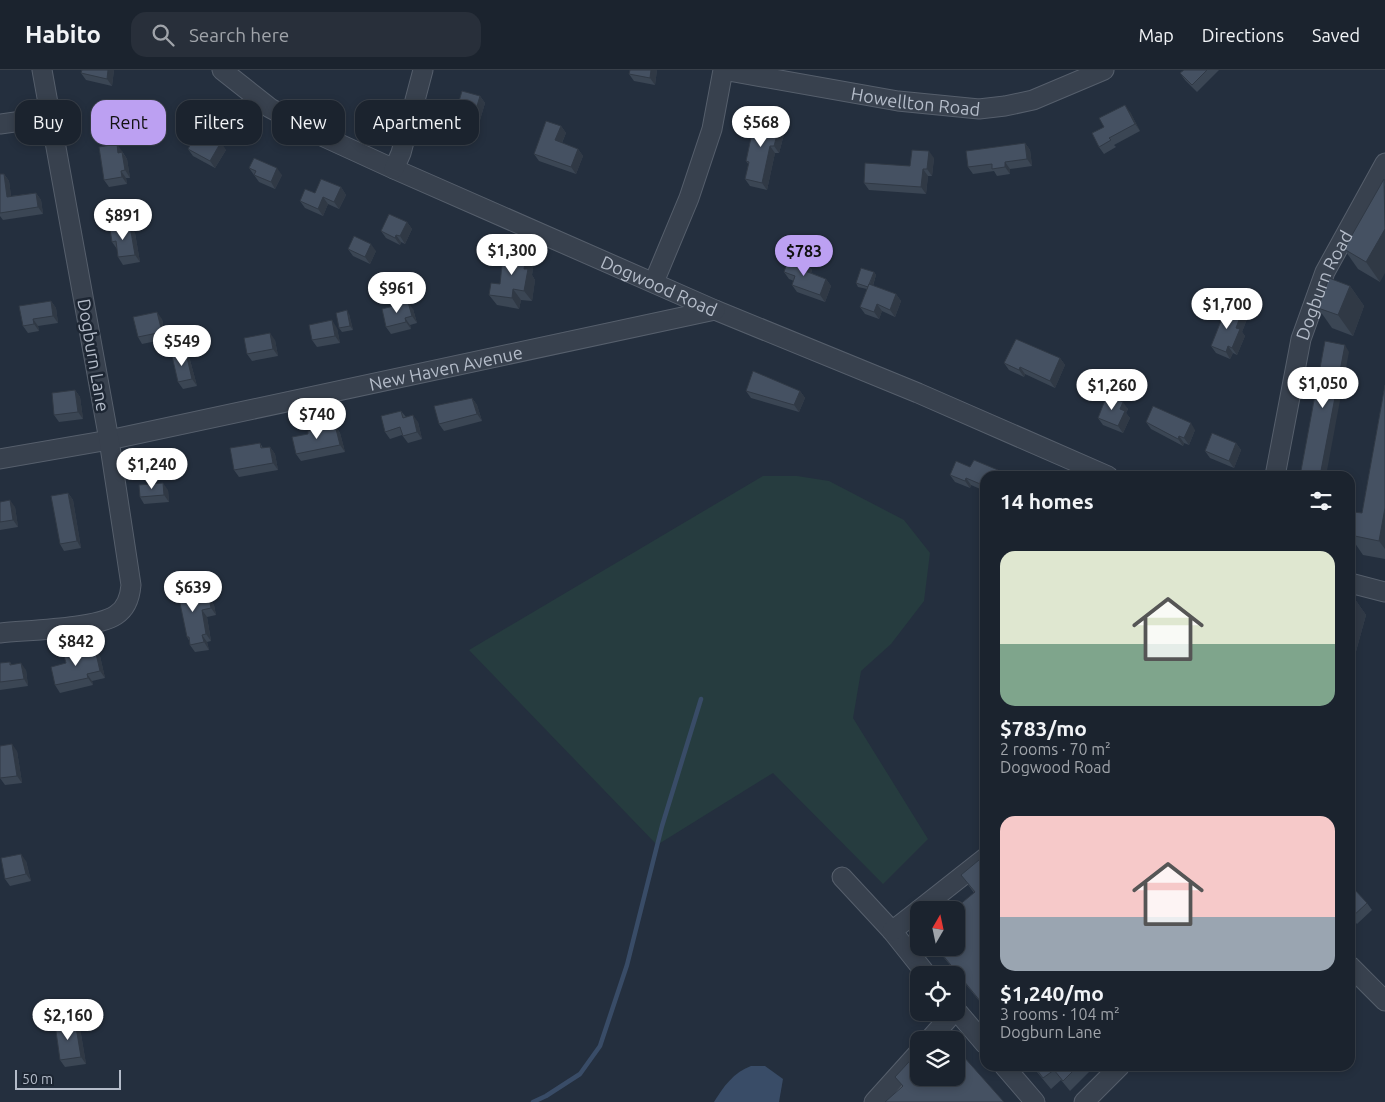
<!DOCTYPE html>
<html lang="en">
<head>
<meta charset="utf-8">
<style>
  :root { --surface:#1b232e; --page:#282f3a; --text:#f1f3f6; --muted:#a0a4aa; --line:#39404a; --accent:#bca0f2 }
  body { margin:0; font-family:Ubuntu,sans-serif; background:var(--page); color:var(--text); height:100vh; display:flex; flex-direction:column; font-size:19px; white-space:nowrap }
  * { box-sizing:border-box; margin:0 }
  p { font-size:16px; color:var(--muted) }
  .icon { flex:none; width:28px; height:28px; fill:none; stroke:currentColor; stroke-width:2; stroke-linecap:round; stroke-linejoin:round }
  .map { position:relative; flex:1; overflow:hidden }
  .details { position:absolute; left:980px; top:401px; width:375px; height:600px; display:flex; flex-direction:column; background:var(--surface); border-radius:15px; box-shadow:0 2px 8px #0003,0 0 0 1px var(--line) }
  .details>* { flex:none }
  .hud { position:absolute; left:15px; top:30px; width:475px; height:45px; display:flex; gap:10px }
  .needle { width:32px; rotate:9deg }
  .fabs { position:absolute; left:910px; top:831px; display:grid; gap:10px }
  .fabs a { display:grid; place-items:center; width:55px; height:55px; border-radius:10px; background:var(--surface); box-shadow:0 2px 8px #0003,0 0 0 1px var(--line); font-size:25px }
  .scale { position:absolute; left:15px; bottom:12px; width:106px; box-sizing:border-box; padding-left:5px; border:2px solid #b4bcc9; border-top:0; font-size:14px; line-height:18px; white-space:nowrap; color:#b4bcc9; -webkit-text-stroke:4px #1d2633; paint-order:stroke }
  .price { position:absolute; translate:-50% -42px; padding:0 11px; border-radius:18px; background:#fff; color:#222; font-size:16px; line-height:32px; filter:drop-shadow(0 1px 2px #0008) }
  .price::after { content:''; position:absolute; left:50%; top:30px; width:15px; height:11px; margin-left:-8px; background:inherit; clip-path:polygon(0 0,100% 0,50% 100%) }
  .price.on { background:var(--accent); color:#111 }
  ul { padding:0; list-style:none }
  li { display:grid; align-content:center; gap:10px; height:265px; padding:0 20px }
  li span { display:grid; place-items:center; height:155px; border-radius:15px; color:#555 }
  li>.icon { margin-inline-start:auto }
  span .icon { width:90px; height:90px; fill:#fffc; stroke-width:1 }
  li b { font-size:21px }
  h2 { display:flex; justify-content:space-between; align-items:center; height:60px; padding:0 20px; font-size:21px }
  .chip { padding:0 18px; border-radius:15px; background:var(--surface); box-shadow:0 2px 8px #0003,0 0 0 1px var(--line); font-size:18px; line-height:45px }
  .chip.on { background:var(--accent); color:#111 }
  header { display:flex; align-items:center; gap:30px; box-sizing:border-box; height:70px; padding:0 25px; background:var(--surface); border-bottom:1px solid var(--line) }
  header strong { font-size:24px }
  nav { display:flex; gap:28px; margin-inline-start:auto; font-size:18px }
  .search { width:350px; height:45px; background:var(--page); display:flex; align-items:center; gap:12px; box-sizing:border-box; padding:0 18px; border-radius:15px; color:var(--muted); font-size:19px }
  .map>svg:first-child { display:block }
  .green { fill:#263c3f }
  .water { fill:#394c67 }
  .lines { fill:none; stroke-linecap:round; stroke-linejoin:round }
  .stream { stroke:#394c67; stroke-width:4.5 }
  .minor-casing { stroke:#565f6c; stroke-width:21 }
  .minor { stroke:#38414e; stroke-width:19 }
  .wall { fill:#3b4654 }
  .shaded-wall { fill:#303945 }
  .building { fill:#455162; stroke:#303945 }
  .labels { text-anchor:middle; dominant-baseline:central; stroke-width:5; stroke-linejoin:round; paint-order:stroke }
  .street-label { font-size:18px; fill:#b4bcc9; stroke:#1d2633 }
</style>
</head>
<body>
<header>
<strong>Habito</strong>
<div class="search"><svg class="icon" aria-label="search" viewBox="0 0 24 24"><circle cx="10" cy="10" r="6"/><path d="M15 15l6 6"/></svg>Search here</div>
<nav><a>Map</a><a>Directions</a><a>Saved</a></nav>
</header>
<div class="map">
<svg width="1385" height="1032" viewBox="0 0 1385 1032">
  <rect width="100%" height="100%" fill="#242f3e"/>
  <path class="green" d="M763,406H797L829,411L904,450L930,483L924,531L891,574L861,601L853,648L928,769L883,814L773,703L657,775L469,580Z"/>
  <path class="water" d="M751,996H765L783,1009L779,1032H714C723,1017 734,1002 751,996Z"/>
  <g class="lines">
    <path class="stream" d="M533,1032L546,1026L580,1004L600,976L627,895L662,756L701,629"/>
    <g class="minor-casing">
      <g id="minor">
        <path id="s1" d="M222,0L270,38L322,66L394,99L715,240L918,323L1108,406"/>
        <path d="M0,54L50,47"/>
        <path d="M394,99L401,83L423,0"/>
        <path id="s2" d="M654,212L689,128L712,59L723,0L898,31L979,39L1005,36L1033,30L1104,0"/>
        <path id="s3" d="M0,389L109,370L715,240"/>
        <path id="s4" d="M1275,406L1301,269L1325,202L1385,93"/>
        <path d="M1350,513L1385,522"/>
        <path d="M0,563C27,560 95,559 116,545C127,538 130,527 131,515L109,370L42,0"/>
        <path d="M842,807L892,861L927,905"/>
        <path d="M919,840L985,788"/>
        <path d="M892,861L919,840"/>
        <path d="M1350,896L1385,931"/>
        <path d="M956,940L985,974"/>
        <path d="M929,970L954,942"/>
        <path d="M1004,996L1035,1032"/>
        <path d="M874,1032L919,982"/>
        <path d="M1084,1032L1120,996"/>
      </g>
    </g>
    <use href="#minor" class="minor"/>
  </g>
  <g class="wall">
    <path d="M82,0H114L112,16L86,10L81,3Z"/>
    <path d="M657,0L655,15L634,11L629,4Z"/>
    <path d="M1184,0H1219L1197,22L1185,10L1180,3Z"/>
    <path d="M480,26L485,33L475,67L457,62L452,55Z"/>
    <path d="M1130,42L1140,61L1114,75L1116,77L1104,84L1099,77L1104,57Z"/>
    <path d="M781,50L786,57L779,83H775L767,120L750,116L745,109L749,95L746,91L763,56Z"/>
    <path d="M561,56L566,63L562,73L578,79L583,86L576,104L539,91L534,84Z"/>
    <path d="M179,60L212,62L209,66L226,80L215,98L193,86L188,79L192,71L184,67Z"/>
    <path d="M1025,73L1030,80L1032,96L1010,99V104L997,106L994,101L973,104L968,97Z"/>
    <path d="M122,81L127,89L130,108H126L127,114L109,117L104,110Z"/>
    <path d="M934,88L932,106H928L926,124L869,120L864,113Z"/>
    <path d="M249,98L282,105L275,119L259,112Z"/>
    <path d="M0,104H4L9,111L11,126L36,123L41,130L43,144L3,150L0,146Z"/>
    <path d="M1385,110L1380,212L1358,199L1344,179Z"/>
    <path d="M341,117L346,125L339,139L328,134L323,146L305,138L300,131L315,123Z"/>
    <path d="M407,152L412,159L405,174L401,172L400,175L386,168L381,161Z"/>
    <path d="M130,156L135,163L140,192L123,195L118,187L117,179L112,172Z"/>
    <path d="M348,179L376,181L370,194L353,186Z"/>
    <path d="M534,191L532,205L535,210L532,231L521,230L519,239L497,235L489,225L500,214L508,196Z"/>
    <path d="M807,193L812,200L811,203L826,209L831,216L825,232L797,222L792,215L794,211L789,209L784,202Z"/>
    <path d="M874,202L876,205L873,216L896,224L901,231L895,247L882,241L879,249L865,244L860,237L867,219L858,217L856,213Z"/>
    <path d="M1350,216L1364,236L1353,266L1332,258L1318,238Z"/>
    <path d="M51,231L56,238L58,253L38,256L39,261L28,263L23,256Z"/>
    <path d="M413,239L417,253L410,255L411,259L391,264L386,257Z"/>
    <path d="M349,244L353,260L342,262L339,258Z"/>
    <path d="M162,249L166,269L142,274L138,267Z"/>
    <path d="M1247,249L1242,262L1245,266L1237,285L1233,283L1230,289L1216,283L1211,276Z"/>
    <path d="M337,258L340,273L317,277L312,270Z"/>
    <path d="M275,270L278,286L252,291L247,284Z"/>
    <path d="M186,283L190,290L197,316L183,319L178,312Z"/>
    <path d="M1060,288L1065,295L1055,318L1025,304L1024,307L1009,300L1004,293Z"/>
    <path d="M1114,310L1119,317L1115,328L1128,339L1126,343L1130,348L1123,363L1103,355L1098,348L1106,328L1098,325L1093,318Z"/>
    <path d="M1385,315V489L1363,485L1350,466V460L1362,443Z"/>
    <path d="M75,320L80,327L83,349L59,352L54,345Z"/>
    <path d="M746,321H800L805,328L799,342L751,328Z"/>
    <path d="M472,328L477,335L482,351L444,361L439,354Z"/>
    <path d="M401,341L406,347L418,352L422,369L408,373L402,365L390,369L385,362Z"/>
    <path d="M1146,352L1195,360L1189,375L1184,373L1183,376L1151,359Z"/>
    <path d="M335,355L340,363L345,382L301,391L296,384L308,364Z"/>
    <path d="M260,373L263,378L270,377L275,384L278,400L239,407L234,400Z"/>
    <path d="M1236,373L1241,380L1234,398L1210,388L1205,381Z"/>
    <path d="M970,397L998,400L1003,406H985V421L971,415L970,418L955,412L950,405Z"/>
    <path d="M168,420L169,432L144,434L140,427Z"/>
    <path d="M68,423L73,430L81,478L64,481L60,474Z"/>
    <path d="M0,432L15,437L18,457L0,460Z"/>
    <path d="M204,522L205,528H209L214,535L216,545L207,547L211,571L207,572L209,580L195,582L190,575V572L187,567Z"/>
    <path d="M1350,524L1352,525L1366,545L1355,585L1350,584Z"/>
    <path d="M100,586L105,608L92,611L93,615L60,623L55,615Z"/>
    <path d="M10,592L12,595L26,600L28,616L0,620V593Z"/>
    <path d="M17,681L22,713L5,715L0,708Z"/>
    <path d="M985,785V938L936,878H956L962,842L958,836L974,823L961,805Z"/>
    <path d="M26,791L31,811L10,816L5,809Z"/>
    <path d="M1350,819L1367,833L1372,840L1357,854L1350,847Z"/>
    <path d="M80,958L86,994L65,997L60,990Z"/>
    <path d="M1032,996H1095L1070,1021L1061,1010L1051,1019Z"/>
  </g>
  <g class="shaded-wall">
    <path d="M108,0H114L112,16L107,9Z"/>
    <path d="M651,0H657L655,15L650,8Z"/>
    <path d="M480,26L485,33L475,67L470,60Z"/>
    <path d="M1125,35L1130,42L1140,61L1135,54Z"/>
    <path d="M781,50L786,57L779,83L774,76Z"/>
    <path d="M207,55L212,62L208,69L203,62Z"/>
    <path d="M561,56L566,63L560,77L555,70Z"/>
    <path d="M221,72L226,80L215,98L210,91Z"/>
    <path d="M1025,73L1030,80L1032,96L1027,89Z"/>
    <path d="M117,74L122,81L123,90L118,83Z"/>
    <path d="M770,76L775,83L767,120L762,113Z"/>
    <path d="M578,79L583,86L576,104L571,97Z"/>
    <path d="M929,81L934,88L932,106L927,99Z"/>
    <path d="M122,82L127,89L130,108L125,100Z"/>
    <path d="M1005,92L1010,99V104L1005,97Z"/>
    <path d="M277,98L282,105L275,119L271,112Z"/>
    <path d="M923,99L928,106L926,124L921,117Z"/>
    <path d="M121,101L126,108L127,114L122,107Z"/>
    <path d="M4,104L9,111L12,134L7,127Z"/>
    <path d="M341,117L346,125L339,139L334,132Z"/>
    <path d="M36,123L41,130L43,144L38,137Z"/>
    <path d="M323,127L328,134L323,146L318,139Z"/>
    <path d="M407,152L412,159L405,174L400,166Z"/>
    <path d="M130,156L135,163L140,192L135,185Z"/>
    <path d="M1385,159V203L1380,212L1366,192Z"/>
    <path d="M396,165L401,172L400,175L395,168Z"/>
    <path d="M371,174L376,181L370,194L365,187Z"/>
    <path d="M527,181L534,191L532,205L535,210L532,231L524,221V199Z"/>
    <path d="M807,193L812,200L810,208L805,201Z"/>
    <path d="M874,202L876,205L871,221L869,217Z"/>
    <path d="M826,209L831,216L825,232L820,225Z"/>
    <path d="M1350,216L1364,236L1353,266L1338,245Z"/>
    <path d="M513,219L521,230L519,239L512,228Z"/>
    <path d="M896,224L901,231L895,247L890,240Z"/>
    <path d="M51,231L56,238L58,253L53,246Z"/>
    <path d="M408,232L413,239L417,253L412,246Z"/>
    <path d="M877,234L882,241L879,249L874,242Z"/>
    <path d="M347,240L349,244L353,260L350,256Z"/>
    <path d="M157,242L162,249L166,269L162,262Z"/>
    <path d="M1242,242L1247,249L1242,262L1245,266L1237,285L1232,278L1236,258Z"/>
    <path d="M405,248L410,255L411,259L406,252Z"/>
    <path d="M33,249L38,256L39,261L34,254Z"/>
    <path d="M332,250L337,258L340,273L335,266Z"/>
    <path d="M270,263L275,270L278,286L273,279Z"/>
    <path d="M1345,275L1349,282L1326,406H1320Z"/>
    <path d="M1228,276L1233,283L1230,289L1226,282Z"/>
    <path d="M186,283L190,290L197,316L192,309Z"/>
    <path d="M1060,288L1065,295L1055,318L1050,311Z"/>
    <path d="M1020,297L1025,304L1024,307L1019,300Z"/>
    <path d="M1114,310L1119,317L1113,331L1109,324Z"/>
    <path d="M75,320L80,327L83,349L78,342Z"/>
    <path d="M800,321L805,328L799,342L794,335Z"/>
    <path d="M472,328L477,335L482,351L477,344Z"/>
    <path d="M1123,332L1128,339L1126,343L1130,348L1123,363L1118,356L1120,339Z"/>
    <path d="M413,345L418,352L422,369L417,362Z"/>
    <path d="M1191,353L1195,360L1189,375L1184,368Z"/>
    <path d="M335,355L340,363L345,382L340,375Z"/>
    <path d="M1179,366L1184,373L1183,376L1178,369Z"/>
    <path d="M1236,373L1241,380L1234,398L1229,391Z"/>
    <path d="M270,377L275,384L278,400L273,393Z"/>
    <path d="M998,400L1003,406H996Z"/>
    <path d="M966,408L971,415L970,418L965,411Z"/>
    <path d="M163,413L168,420L169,432L164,425Z"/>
    <path d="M68,423L73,430L81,478L77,471Z"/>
    <path d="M10,430L15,437L18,457L13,450Z"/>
    <path d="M1385,438V479L1379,471Z"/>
    <path d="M199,515L204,522L207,536L202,529Z"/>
    <path d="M1352,525L1366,545L1355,585L1350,578V532Z"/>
    <path d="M209,528L214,535L216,545L211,538Z"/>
    <path d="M202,540L207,547L211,571L206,564Z"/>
    <path d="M202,565L207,572L209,580L204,572Z"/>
    <path d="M95,579L100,586L105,608L100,601Z"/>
    <path d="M21,593L26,600L28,616L24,609Z"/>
    <path d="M87,604L92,611L93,615L88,608Z"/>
    <path d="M12,674L17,681L22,713L17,706Z"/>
    <path d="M21,784L26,791L31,811L26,804Z"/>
    <path d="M75,951L80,958L86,994L81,987Z"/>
  </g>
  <g class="building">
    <path d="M82,0H108L107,9L81,3Z"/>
    <path d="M630,0H651L650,8L629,4Z"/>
    <path d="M1184,0H1207L1192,15L1180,3Z"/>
    <path d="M462,21L480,26L470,60L452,55Z"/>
    <path d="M1125,35L1135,54L1109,68L1111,70L1099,77L1092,63L1104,57L1099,48Z"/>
    <path d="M188,45L207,55L203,62L221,72L210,91L188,79L194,68L179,60Z"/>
    <path d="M765,46L781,50L774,76H770L762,113L745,109L749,92L746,91L754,54L763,56Z"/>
    <path d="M546,51L561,56L555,70L578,79L571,97L534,84Z"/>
    <path d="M1025,73L1027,89L1005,92V97L992,99V94L968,97L966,81Z"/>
    <path d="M117,74L118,83L122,82L125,100L121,101L122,107L104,110L99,77Z"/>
    <path d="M912,80L929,81L927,99H923L921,117L864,113L865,93L910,96Z"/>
    <path d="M254,88L277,98L271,112L254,105L256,101L249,98Z"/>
    <path d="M0,104H4L7,127L36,123L38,137L0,143Z"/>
    <path d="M321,109L341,117L334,132L323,127L318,139L300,131L305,119L315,123Z"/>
    <path d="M1384,109L1385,159L1366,192L1344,179Z"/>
    <path d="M389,144L407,152L400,166L396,165L395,168L381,161Z"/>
    <path d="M130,156L135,185L118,187L116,171L112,172L110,159Z"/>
    <path d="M354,166L371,174L365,187L348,179Z"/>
    <path d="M511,178L527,181L524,199H528L524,221L513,219L512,228L489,225L491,213L500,214L502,195L508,196Z"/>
    <path d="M789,187L807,193L805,201L826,209L820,225L792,215L795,206L784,202Z"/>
    <path d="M861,198L874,202L868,217L856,213Z"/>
    <path d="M1329,208L1350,216L1338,245L1318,238Z"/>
    <path d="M869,214L896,224L890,240L877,234L874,242L860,237Z"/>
    <path d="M51,231L53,246L33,249L34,254L23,256L19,236Z"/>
    <path d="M408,232L412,246L405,248L406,252L386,257L382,239Z"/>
    <path d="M1227,236L1242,242L1236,258L1240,259L1232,278L1228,276L1226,282L1211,276Z"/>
    <path d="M347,240L350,256L339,258L336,243Z"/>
    <path d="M157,242L162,262L138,267L133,247Z"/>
    <path d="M332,250L335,266L312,270L309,255Z"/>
    <path d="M270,263L273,279L247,284L244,268Z"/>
    <path d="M1016,269L1060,288L1050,311L1020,297L1019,300L1004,293Z"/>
    <path d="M1325,271L1345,275L1320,406H1300Z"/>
    <path d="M186,283L192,309L178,312L172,286Z"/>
    <path d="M753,301L800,321L794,335L746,321Z"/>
    <path d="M1099,304L1114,310L1109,324L1093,318Z"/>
    <path d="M1385,315V438L1379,471L1350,465V460L1354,442L1362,443Z"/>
    <path d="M75,320L78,342L54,345L52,323Z"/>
    <path d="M1107,325L1123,332L1120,339L1125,341L1118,356L1098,348Z"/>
    <path d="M472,328L477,344L439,354L434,336Z"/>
    <path d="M1153,336L1191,353L1184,368L1179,366L1178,369L1146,352Z"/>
    <path d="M401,341L403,348L413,345L417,362L403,366L400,357L385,362L381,346Z"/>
    <path d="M335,355L340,375L296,384L292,367L308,364V361Z"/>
    <path d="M1212,363L1236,373L1229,391L1205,381Z"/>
    <path d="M260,373L261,378L270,377L273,393L234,400L230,378Z"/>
    <path d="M974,390L998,400L996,406H985V416L966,408L965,411L950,405L956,391L970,397Z"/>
    <path d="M163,413L164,425L140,427L139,415Z"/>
    <path d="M68,423L77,471L60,474L51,426Z"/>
    <path d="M10,430L13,450L0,452V432Z"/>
    <path d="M199,515L202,529L209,528L211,538L202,540L206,564L202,565L204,572L190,575L189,567H187L177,519Z"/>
    <path d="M95,579L100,601L87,604L88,608L55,615L51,597L66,593L64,586Z"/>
    <path d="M10,592V595L21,593L24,609L0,612V593Z"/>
    <path d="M12,674L17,706L0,708V676Z"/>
    <path d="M21,784L26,804L5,809L1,788Z"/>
    <path d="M985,785V937L937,878H956V847L963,842L958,836L975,822L961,805Z"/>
    <path d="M1350,819L1352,822L1355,820L1367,833L1352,847L1350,845Z"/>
    <path d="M75,951L81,987L60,990L55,954Z"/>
    <path d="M936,966L949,970H931Z"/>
    <path d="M956,978L1004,1032H885L903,1016L895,1007L919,981V1008H956Z"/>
    <path d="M1034,996H1078L1063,1011L1054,1000L1043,1008Z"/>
  </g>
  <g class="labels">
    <g class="street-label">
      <text stroke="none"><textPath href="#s2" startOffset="419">Howellton Road</textPath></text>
      <text stroke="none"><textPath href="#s1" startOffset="489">Dogwood Road</textPath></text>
      <text stroke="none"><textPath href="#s4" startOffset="198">Dogburn Road</textPath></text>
      <text transform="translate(94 285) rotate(80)">Dogburn Lane</text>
      <text stroke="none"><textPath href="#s3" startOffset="455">New Haven Avenue</textPath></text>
    </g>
  </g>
</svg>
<div class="fabs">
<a><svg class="needle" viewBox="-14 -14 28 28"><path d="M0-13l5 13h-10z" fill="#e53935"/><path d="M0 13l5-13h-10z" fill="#a0a4aa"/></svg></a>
<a><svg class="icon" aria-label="locate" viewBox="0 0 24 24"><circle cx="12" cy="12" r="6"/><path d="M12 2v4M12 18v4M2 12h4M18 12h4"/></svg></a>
<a><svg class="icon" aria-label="layers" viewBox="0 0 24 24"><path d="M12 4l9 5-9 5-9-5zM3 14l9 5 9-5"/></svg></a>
</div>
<div class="scale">50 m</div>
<b class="price" style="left:761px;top:78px">$568</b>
<b class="price" style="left:123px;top:171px">$891</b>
<b class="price" style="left:512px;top:206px">$1,300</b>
<b class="price on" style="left:804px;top:207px">$783</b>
<b class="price" style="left:397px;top:244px">$961</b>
<b class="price" style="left:1227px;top:260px">$1,700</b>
<b class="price" style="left:182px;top:297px">$549</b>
<b class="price" style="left:1323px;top:339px">$1,050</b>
<b class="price" style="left:1112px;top:341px">$1,260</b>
<b class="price" style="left:317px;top:370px">$740</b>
<b class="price" style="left:152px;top:420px">$1,240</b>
<b class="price" style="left:193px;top:543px">$639</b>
<b class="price" style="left:76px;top:597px">$842</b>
<b class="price" style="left:68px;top:971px">$2,160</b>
<div class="hud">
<a class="chip">Buy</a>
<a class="chip on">Rent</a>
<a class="chip">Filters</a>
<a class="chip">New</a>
<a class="chip">Apartment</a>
</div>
<section class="details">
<h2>14 homes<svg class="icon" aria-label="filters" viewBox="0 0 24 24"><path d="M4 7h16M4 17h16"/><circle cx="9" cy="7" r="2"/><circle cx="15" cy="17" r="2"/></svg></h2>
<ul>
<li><span style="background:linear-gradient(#dfe7d0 60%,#7fa58c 0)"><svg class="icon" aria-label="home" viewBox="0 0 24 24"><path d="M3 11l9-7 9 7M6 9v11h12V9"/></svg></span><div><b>$783/mo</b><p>2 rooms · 70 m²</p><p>Dogwood Road</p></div></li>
<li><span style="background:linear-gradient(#f6c9c9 65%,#9aa5b1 0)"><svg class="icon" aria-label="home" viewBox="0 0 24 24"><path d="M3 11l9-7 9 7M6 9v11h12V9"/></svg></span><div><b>$1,240/mo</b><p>3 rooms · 104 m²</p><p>Dogburn Lane</p></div></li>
</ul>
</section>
</div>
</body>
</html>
